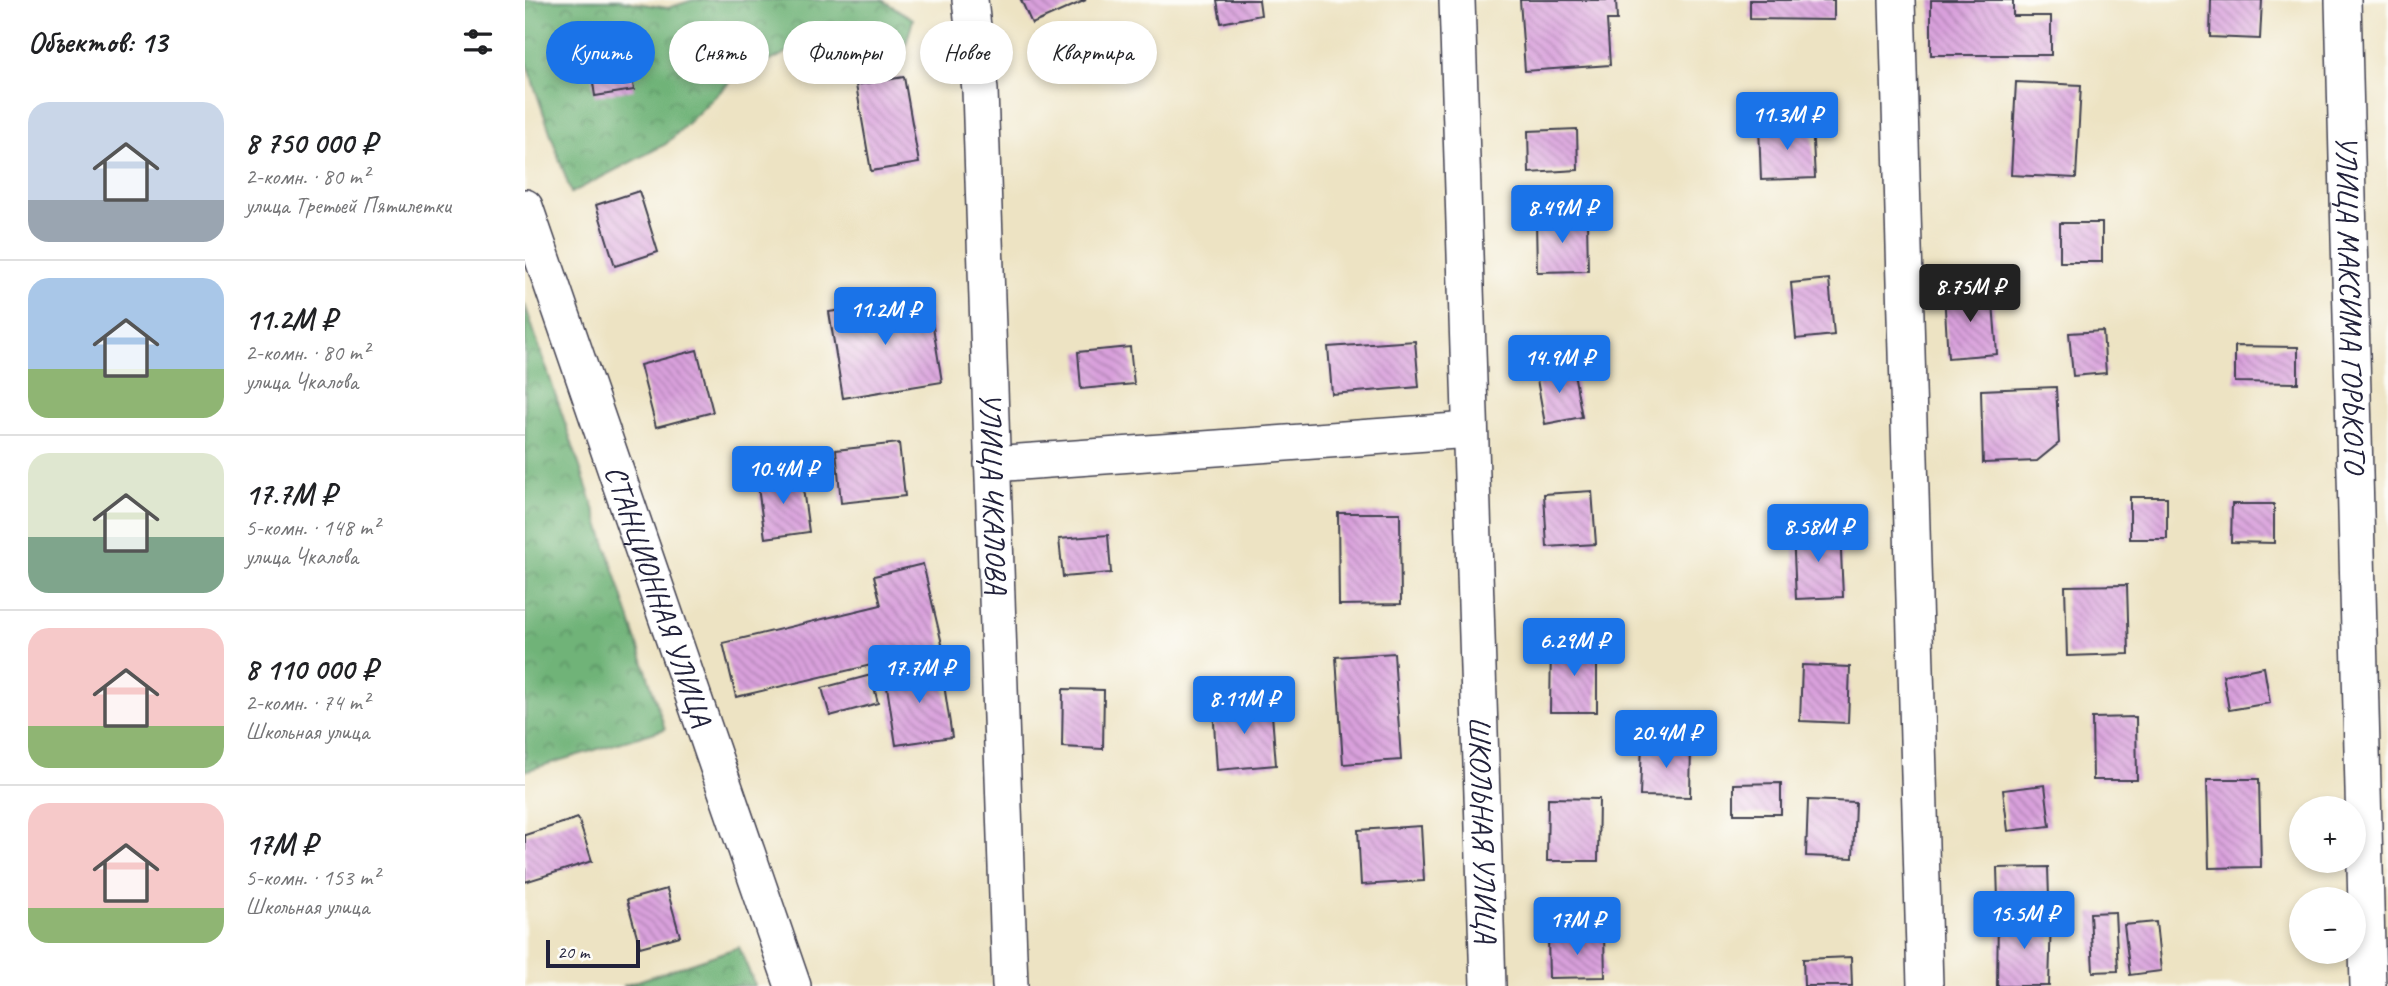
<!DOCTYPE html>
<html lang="ru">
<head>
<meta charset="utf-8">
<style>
  :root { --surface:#fff; --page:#f2f2f2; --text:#202124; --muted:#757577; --line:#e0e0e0; --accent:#1a73e8 }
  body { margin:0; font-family:Caveat,sans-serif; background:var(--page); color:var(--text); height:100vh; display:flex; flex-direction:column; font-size:26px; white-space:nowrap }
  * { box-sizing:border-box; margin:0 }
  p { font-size:23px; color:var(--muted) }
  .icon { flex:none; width:38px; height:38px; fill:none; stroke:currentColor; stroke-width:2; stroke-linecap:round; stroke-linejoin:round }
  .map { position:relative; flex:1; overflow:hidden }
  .panel { display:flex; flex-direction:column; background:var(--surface); width:525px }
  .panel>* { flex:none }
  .guide { position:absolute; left:21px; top:21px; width:665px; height:63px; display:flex; gap:14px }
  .controls { position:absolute; left:1764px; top:796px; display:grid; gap:14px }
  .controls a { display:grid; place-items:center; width:77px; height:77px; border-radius:50%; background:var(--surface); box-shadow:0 4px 10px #0003; font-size:35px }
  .scale { position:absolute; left:21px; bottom:18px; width:94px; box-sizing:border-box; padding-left:7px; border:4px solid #22223b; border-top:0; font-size:19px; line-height:24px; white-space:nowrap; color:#22223b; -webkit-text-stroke:5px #fdfcf7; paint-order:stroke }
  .price { position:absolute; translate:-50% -60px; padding:0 16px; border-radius:7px; background:var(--accent); color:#fff; font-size:23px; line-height:46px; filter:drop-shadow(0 2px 4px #0008) }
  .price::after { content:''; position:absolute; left:50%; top:42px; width:21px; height:16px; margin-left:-10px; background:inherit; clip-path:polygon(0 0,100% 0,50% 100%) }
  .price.selected { background:#222; color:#fff }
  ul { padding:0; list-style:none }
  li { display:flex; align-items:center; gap:21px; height:175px; padding:0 28px }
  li+li { border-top:2px solid var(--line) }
  li span { display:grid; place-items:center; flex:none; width:196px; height:140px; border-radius:21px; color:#555 }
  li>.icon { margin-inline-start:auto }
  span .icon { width:84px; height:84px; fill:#fffc; stroke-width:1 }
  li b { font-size:30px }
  h2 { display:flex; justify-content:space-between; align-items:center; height:84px; padding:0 28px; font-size:30px }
  .chip { padding:0 24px; border-radius:32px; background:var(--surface); box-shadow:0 4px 10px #0003; font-size:24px; line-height:63px }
  .chip.selected { background:var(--accent); color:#fff }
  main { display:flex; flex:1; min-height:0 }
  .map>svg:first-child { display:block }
  .forest { fill:url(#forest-crowns); stroke:#486a5a; stroke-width:2 }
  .building { fill:url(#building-back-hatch) }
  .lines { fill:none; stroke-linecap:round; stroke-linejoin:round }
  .street-casing { stroke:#403f4f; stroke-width:38 }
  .street { stroke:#fff; stroke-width:35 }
  .labels { text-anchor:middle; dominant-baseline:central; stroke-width:7; stroke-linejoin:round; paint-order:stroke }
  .street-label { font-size:30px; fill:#22223b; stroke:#fdfcf7 }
</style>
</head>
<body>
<main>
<section class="panel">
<h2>Объектов: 13<svg class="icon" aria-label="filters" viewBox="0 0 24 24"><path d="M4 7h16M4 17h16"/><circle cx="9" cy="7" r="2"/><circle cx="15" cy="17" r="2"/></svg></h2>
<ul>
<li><span style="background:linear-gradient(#c9d6e8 70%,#9aa5b1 0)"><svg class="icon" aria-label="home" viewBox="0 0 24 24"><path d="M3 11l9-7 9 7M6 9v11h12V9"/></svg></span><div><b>8 750 000 ₽</b><p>2-комн. · 80 m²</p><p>улица Третьей Пятилетки</p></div></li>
<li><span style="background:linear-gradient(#a9c7e8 65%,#8fb573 0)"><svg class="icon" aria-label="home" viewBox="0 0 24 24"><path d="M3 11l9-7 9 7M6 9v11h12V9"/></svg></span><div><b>11.2M ₽</b><p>2-комн. · 80 m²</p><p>улица Чкалова</p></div></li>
<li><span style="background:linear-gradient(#dfe7d0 60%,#7fa58c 0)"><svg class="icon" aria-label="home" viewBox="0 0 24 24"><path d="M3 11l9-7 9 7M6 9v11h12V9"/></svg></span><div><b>17.7M ₽</b><p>5-комн. · 148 m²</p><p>улица Чкалова</p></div></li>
<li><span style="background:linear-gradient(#f6c9c9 70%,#8fb573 0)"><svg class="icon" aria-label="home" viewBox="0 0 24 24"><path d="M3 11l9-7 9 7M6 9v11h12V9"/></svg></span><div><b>8 110 000 ₽</b><p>2-комн. · 74 m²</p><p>Школьная улица</p></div></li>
<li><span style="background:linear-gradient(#f6c9c9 75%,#8fb573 0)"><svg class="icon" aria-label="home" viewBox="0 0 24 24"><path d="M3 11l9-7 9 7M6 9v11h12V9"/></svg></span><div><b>17M ₽</b><p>5-комн. · 153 m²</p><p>Школьная улица</p></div></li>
</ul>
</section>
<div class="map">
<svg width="1863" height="986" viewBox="0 0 1863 986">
  <defs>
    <pattern id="forest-crowns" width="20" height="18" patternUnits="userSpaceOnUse" patternTransform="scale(1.75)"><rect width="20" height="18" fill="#6fb378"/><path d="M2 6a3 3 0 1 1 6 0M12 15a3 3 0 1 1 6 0" fill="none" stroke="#5b9164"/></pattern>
    <pattern id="building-back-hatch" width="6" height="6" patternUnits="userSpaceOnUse" patternTransform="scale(1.75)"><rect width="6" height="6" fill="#d9a0dc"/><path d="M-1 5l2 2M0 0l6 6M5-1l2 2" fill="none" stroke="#b082b4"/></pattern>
  </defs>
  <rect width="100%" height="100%" fill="#fdfcf7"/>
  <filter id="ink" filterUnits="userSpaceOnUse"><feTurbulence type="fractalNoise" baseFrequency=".0143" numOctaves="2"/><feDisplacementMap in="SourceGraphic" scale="14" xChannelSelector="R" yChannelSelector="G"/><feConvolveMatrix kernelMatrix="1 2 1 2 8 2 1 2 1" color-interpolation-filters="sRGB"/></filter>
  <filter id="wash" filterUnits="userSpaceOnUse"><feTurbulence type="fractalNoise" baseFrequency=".00686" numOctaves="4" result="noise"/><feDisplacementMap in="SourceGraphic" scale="28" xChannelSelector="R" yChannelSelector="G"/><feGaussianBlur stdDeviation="1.57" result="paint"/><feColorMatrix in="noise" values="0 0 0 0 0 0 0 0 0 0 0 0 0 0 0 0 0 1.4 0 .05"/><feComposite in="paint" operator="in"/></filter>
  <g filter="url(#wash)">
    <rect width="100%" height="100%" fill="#ede3c3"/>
    <g class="forest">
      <path d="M0,0H94L143,8L168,0H357L388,19L376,63L290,38L206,81L141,144L46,193L0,59Z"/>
      <path d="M0,305L72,517L140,729L0,771Z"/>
      <path d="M214,947L230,986H98Z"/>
    </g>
    <g id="blocks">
      <g class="building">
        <path d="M496,0H561L507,24Z"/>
        <path d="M692,0H734L736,15L696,23Z"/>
        <path d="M995,0H1091L1092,20H1082L1085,65L1000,71Z"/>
        <path d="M1225,0H1309V20L1225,19Z"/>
        <path d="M1406,0H1488V16H1526V55H1406Z"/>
        <path d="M1686,0H1737L1735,39L1685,37Z"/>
        <path d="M103,50L109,90L70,96L64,57Z"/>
        <path d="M379,77L394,163L346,171L331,85Z"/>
        <path d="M1491,82L1556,85L1551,178L1486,175Z"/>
        <path d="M1287,123L1290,178L1236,180L1234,125Z"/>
        <path d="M1052,129L1053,170L1004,173L1003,131Z"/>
        <path d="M114,191L133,252L90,266L71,205Z"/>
        <path d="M1062,219L1063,271L1012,272L1011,220Z"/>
        <rect x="1535" y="223" width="42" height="39"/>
        <path d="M1304,279L1309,335L1271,339L1266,283Z"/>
        <path d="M1467,290L1472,354L1423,358L1419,293Z"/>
        <path d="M403,296L417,382L318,398L304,312Z"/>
        <path d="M1578,331L1581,373L1548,376L1544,333Z"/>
        <path d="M890,341L894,387L807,394L803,347Z"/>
        <path d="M1710,346L1773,347V383L1710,382Z"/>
        <path d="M605,347L609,384L556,389L553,352Z"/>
        <path d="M172,350L188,412L131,427L115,365Z"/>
        <path d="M1048,367L1057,417L1020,424L1011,374Z"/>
        <path d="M1531,387L1534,443L1512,461L1458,463L1456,390Z"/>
        <path d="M374,443L380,496L316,503L311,450Z"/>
        <path d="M276,474L284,532L240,538L232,480Z"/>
        <path d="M1067,491L1071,544L1022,547L1019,494Z"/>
        <rect x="1605" y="497" width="37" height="42"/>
        <path d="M1707,504H1749V543L1706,542Z"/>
        <path d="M813,513H875L876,604L814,605Z"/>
        <path d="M1315,529L1318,597L1271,599L1268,531Z"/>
        <path d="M583,535L586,573L538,577L534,539Z"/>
        <path d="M398,564L418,648L211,697L198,643L356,605L349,576Z"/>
        <path d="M1602,585L1604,654L1542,656L1540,586Z"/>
        <path d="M1026,644L1072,645V712H1025Z"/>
        <path d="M869,653L876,760L818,764L811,657Z"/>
        <path d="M416,665L427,737L371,745L360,674Z"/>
        <path d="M1277,665L1325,667L1323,723L1275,721Z"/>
        <path d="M1739,667L1745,703L1704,710L1698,675Z"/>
        <path d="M346,675L353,703L305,716L297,688Z"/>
        <path d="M538,689L579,690L578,749L537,747Z"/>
        <path d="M746,702L751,765L692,770L688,707Z"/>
        <path d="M1611,717L1612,780H1568L1567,718Z"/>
        <path d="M1117,742L1166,744L1165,797L1115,796Z"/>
        <path d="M1682,779H1734L1736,867L1684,868Z"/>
        <path d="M1256,783V814H1209V784Z"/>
        <path d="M1520,785L1525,826L1483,831L1478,790Z"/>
        <path d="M1023,798L1074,799L1073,861H1022Z"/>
        <path d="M1283,800L1330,802L1328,858L1281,856Z"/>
        <path d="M53,818L67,861L0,882V835Z"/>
        <path d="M896,826L899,881L836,885L833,830Z"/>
        <path d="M1523,867L1524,898L1473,900L1472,868Z"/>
        <path d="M142,889L155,936L115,947L102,900Z"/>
        <path d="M1590,912L1593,971L1568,972L1565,913Z"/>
        <path d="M1473,916L1526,917L1524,986H1472Z"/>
        <path d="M1631,922L1636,971L1605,975L1599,925Z"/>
        <path d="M1079,935L1080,977L1024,978L1023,936Z"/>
        <path d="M1326,957L1327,986H1279L1278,959Z"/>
      </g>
    </g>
  </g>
  <g filter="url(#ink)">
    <use href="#blocks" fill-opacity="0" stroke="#403f4f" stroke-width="2"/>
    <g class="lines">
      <g class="street-casing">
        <g id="street">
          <path id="s1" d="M445,0L455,90L485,986"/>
          <path id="s2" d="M932,0L963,986"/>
          <path d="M1372,0L1400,986"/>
          <path id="s3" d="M1818,0L1843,986"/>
          <path id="s4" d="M0,207L268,986"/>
          <path d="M467,464L945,430"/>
        </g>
      </g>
      <use href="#street" class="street"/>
    </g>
  </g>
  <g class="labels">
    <g class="street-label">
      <text stroke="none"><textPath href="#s3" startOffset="304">УЛИЦА МАКСИМА ГОРЬКОГО</textPath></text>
      <text stroke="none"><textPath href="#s1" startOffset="494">УЛИЦА ЧКАЛОВА</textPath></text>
      <text stroke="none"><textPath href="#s4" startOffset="411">СТАНЦИОННАЯ УЛИЦА</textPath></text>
      <text stroke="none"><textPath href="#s2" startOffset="830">ШКОЛЬНАЯ УЛИЦА</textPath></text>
    </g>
  </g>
</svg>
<div class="controls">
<a>+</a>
<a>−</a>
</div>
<div class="scale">20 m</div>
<b class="price" style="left:1262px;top:152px">11.3M ₽</b>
<b class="price" style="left:1037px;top:245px">8.49M ₽</b>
<b class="price selected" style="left:1445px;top:324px">8.75M ₽</b>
<b class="price" style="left:360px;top:347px">11.2M ₽</b>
<b class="price" style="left:1034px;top:395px">14.9M ₽</b>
<b class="price" style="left:258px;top:506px">10.4M ₽</b>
<b class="price" style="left:1293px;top:564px">8.58M ₽</b>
<b class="price" style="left:1049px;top:678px">6.29M ₽</b>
<b class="price" style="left:394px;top:705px">17.7M ₽</b>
<b class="price" style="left:719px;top:736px">8.11M ₽</b>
<b class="price" style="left:1141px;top:770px">20.4M ₽</b>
<b class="price" style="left:1499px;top:951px">15.5M ₽</b>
<b class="price" style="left:1052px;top:957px">17M ₽</b>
<div class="guide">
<a class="chip selected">Купить</a>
<a class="chip">Снять</a>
<a class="chip">Фильтры</a>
<a class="chip">Новое</a>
<a class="chip">Квартира</a>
</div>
</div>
</main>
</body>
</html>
